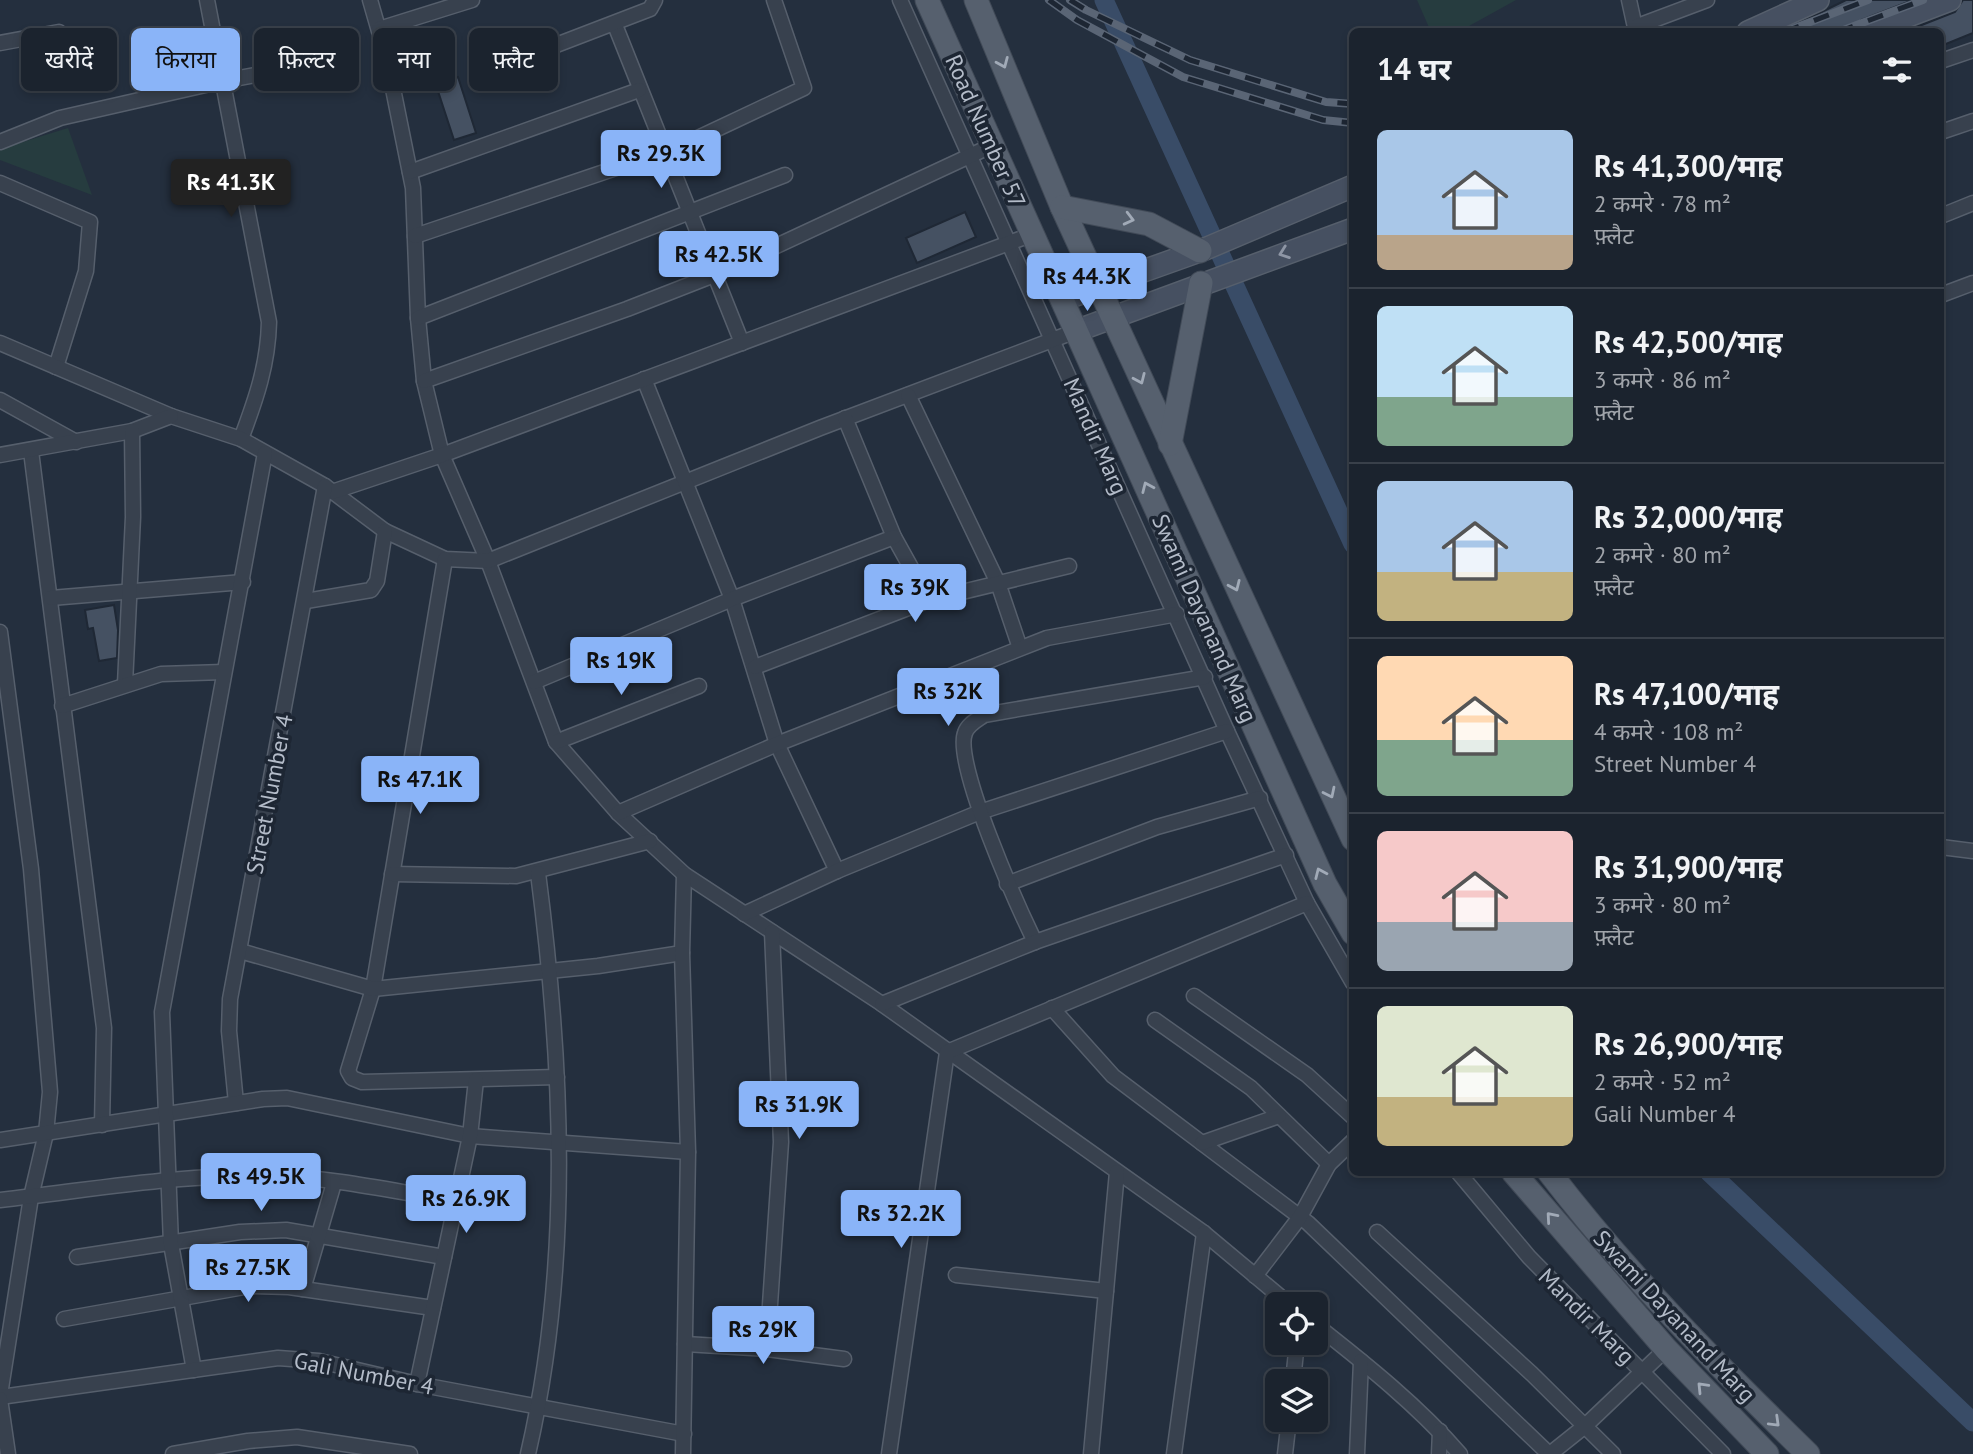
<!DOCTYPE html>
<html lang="hi">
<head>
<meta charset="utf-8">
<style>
  :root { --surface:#1b232e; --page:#282f3a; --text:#f1f3f6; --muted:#a0a4aa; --line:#39404a; --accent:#8ab4f8 }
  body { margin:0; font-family:"PT Sans","Noto Sans Devanagari",sans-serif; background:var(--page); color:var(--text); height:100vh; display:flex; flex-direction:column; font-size:26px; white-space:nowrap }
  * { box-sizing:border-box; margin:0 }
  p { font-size:23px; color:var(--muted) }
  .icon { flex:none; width:38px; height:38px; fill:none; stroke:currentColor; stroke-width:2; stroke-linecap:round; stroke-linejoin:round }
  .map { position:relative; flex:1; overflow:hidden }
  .panel { position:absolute; left:1349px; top:28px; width:595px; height:1148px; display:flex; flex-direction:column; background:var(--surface); border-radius:10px; box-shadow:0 4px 10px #0003,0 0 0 2px var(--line) }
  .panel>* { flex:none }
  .hud { position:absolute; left:21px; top:28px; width:665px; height:63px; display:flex; gap:14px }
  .buttons { position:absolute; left:1265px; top:1292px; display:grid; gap:14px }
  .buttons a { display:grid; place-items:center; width:63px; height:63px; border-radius:10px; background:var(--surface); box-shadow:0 4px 10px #0003,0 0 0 2px var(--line); font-size:35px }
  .price { position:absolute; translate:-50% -60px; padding:0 16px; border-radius:7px; background:var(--accent); color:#111; font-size:23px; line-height:46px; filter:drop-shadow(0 2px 4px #0008) }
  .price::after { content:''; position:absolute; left:50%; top:42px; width:21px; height:16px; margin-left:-10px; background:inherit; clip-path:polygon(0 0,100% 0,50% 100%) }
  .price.on { background:#222; color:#fff }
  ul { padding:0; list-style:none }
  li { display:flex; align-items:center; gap:21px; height:175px; padding:0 28px }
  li+li { border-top:2px solid var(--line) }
  li span { display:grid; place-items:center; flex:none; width:196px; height:140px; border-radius:10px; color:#555 }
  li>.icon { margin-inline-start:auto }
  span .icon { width:84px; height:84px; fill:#fffc; stroke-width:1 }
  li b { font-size:30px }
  h2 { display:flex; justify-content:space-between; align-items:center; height:84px; padding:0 28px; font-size:30px }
  .tag { padding:0 24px; border-radius:10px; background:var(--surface); box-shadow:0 4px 10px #0003,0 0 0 2px var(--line); font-size:24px; line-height:63px }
  .tag.on { background:var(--accent); color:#111 }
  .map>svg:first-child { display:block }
  .green { fill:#263c3f }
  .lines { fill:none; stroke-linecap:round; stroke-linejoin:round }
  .canal { stroke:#394c67; stroke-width:19 }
  .building { fill:#455162; stroke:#1f2835; stroke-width:2 }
  .minor-casing { stroke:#565f6c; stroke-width:17 }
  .secondary-casing { stroke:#565f6c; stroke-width:24 }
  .primary-casing { stroke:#414a57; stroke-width:25 }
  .minor { stroke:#38414e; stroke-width:14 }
  .secondary { stroke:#465061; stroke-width:21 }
  .primary { stroke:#56606e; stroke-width:23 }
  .rail-casing { stroke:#5a6575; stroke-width:8 }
  .rail { stroke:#1d2633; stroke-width:5; stroke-dasharray:16; stroke-linecap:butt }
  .oneway { stroke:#a1aab7 }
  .oneway2 { stroke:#8e96a5 }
  .labels { text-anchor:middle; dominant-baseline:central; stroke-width:7; stroke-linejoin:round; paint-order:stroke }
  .street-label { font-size:23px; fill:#b4bcc9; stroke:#1d2633 }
</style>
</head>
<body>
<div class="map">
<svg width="1973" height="1454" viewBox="0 0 1973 1454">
  <rect width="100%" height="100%" fill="#242f3e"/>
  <g class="green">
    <path d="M1417,0H1516L1460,31L1431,32Z"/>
    <path d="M68,128L92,195L0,160V149Z"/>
  </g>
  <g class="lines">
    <g class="canal">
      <path d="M1104,0L1353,544"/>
      <path d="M1709,1172L1973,1422"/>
    </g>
  </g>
  <g class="building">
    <path d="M1846,0H1913L1861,20L1853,32H1781Z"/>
    <path d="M1963,0H1973V33L1941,46V32H1904L1955,12Z"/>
    <path d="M458,77L476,133L454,140L436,85Z"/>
    <path d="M965,212L976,237L917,263L906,238Z"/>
    <path d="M114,605L118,630L117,658L99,661L93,628L88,629L85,610Z"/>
  </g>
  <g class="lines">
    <g class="minor-casing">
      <g id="minor">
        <path d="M207,0L269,322C268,365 256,399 241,439"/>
        <path d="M370,0L387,59L413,188L418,318L424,381L442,455L488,561L556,742L618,813L684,874L882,1004L1204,1233L1289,1304"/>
        <path d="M900,0L1227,731L1307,903L1353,983"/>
        <path d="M1629,0L1636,32"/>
        <path d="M615,25L742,343"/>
        <path d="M1635,27L1707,0"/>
        <path d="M379,29L472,0"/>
        <path d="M0,43L59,32"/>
        <path d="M551,47L650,9L655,0"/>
        <path d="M1941,61L1973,50"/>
        <path d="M1941,132L1973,121"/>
        <path d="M0,142L60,118L223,81L331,61"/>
        <path d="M410,172L639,90"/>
        <path d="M0,183L90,222L86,271L56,367"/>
        <path d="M1941,216L1973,203"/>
        <path d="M415,236L681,146L804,88L774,0"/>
        <path d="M1941,295L1973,283"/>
        <path d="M418,318L785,175"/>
        <path d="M0,343L171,416L241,439L325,486L385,531L445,559L488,561L820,428L1076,331"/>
        <path d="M644,379L732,599L777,744L837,871"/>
        <path d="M424,381L627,309L714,275L991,146"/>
        <path d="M908,395L998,583L1020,648"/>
        <path d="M0,400L76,442"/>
        <path d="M845,418L894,537L929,600"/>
        <path d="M31,451L104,1028L102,1125"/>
        <path d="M0,455L132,431L171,416"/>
        <path d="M332,492L442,455L1033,234"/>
        <path d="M445,559L373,989L348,1071L352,1078L362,1082L557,1077"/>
        <path d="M51,598L243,582"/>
        <path d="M306,601L371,590L377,581L385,531"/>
        <path d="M0,632L31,869L50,1092L46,1133L31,1197L0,1395"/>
        <path d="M755,667L929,600L1069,566"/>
        <path d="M534,682L732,599L894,537"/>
        <path d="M125,684L133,517L132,431"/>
        <path d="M62,706L161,674L224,672"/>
        <path d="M556,742L699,686"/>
        <path d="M618,813L777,744L1047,638L1177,614"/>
        <path d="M1941,847L1973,851"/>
        <path d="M392,874L516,876L650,841"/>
        <path d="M1007,884L1157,827L1260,798"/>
        <path d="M744,914L837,871L980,812L1227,731"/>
        <path d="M1035,942C1019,909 953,763 965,733C968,724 977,720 984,715L1205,677"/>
        <path d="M240,951L373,989L598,966L682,953"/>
        <path d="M1194,996L1307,1075L1353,1117"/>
        <path d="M882,1004L1035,942L1286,855"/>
        <path d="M1052,1008L1113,1076L1308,1223L1549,1454"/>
        <path d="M1155,1020L1251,1088L1329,1164"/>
        <path d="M236,1103L229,1031L230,999L325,486"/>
        <path d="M0,1140L263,1099L287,1098L470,1136L688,1152"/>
        <path d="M1202,1143L1279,1116"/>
        <path d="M1458,1172L1529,1257L1723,1454"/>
        <path d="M0,1200C91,1190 185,1173 276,1176C336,1178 397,1192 456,1201"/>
        <path d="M1377,1232L1532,1374L1613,1454"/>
        <path d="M77,1257L240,1232L286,1230L444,1257"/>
        <path d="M956,1275L1106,1291"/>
        <path d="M1255,1276L1300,1217L1329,1164L1353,1141"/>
        <path d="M303,1289L334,1183"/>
        <path d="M64,1319L250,1286L289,1287L433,1308"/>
        <path d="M1316,1325C1367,1365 1418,1406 1460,1454"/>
        <path d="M685,1344L767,1349L844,1359"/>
        <path d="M767,1349L781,1142L772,932"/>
        <path d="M194,1370L171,1244L162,1012L265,453"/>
        <path d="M1293,1381L1297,1342"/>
        <path d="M417,1384L470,1136L476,1080"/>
        <path d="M0,1397L278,1358L319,1361L417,1384L684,1434"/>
        <path d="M0,1399L8,1454"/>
        <path d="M173,1454L248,1441L297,1437L410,1454"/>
        <path d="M528,1454C572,1263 563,1066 538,873"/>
        <path d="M683,1454L688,1152L682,953L684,874"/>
        <path d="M889,1454L947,1052L1307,903"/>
        <path d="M1091,1454L1117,1172"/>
        <path d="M1174,1454L1204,1233"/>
        <path d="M1285,1454L1289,1419"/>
        <path d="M1357,1454L1361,1361"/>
        <path d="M1439,1454L1440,1431"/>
        <path d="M1550,1454L1585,1426L1666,1349"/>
      </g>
    </g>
    <g class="secondary-casing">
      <g id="secondary">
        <path d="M1748,32L1818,0"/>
        <path d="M1866,32L1950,0"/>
        <path d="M1062,300L1205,249L1353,186"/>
        <path d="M1076,331L1353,229"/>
      </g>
    </g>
    <g class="primary-casing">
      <g id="primary">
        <path d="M927,0L1325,884L1353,933"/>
        <path d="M976,0L1062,207L1353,839"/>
        <path d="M1062,207L1149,224L1200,251"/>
        <path d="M1170,444L1201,283"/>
        <path d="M1513,1172L1666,1349L1767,1454"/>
        <path d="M1549,1172C1627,1274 1716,1364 1808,1454"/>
      </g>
    </g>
    <use href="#minor" class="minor"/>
    <use href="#secondary" class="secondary"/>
    <use href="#primary" class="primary"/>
    <g class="rail-casing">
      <g id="rail">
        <path d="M1049,0L1077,20L1183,77L1323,120L1353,123"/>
        <path d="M1070,0L1086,10L1190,60L1326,102L1353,104"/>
        <path d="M1784,32L1868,0"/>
        <path d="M1838,32L1923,0"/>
      </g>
    </g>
    <use href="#rail" class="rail"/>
  </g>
  <defs><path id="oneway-chevron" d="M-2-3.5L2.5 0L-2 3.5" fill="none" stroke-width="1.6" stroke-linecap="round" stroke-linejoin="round" transform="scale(1.75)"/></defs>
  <g class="oneway">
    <use href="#oneway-chevron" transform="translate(1003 63) rotate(67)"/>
    <use href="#oneway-chevron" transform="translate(1129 219) rotate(14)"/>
    <use href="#oneway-chevron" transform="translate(1140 379) rotate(66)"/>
    <use href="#oneway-chevron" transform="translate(1147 487) rotate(-114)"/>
    <use href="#oneway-chevron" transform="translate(1235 586) rotate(66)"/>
    <use href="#oneway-chevron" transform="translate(1330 793) rotate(64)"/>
    <use href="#oneway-chevron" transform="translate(1320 873) rotate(-114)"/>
    <use href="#oneway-chevron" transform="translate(1551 1217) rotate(-131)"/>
    <use href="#oneway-chevron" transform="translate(1702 1387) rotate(-134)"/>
    <use href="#oneway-chevron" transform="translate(1775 1422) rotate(44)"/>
  </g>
  <use class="oneway2" href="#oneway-chevron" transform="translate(1284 253) rotate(160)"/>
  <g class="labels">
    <g class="street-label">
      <text transform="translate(986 131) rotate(66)">Road Number 57</text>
      <text transform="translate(1096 436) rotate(66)">Mandir Marg</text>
      <text transform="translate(1205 618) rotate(66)">Swami Dayanand Marg</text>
      <text transform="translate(269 794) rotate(-79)">Street Number 4</text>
      <text transform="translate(1587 1316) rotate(45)">Mandir Marg</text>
      <text transform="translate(1675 1316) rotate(47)">Swami Dayanand Marg</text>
      <text transform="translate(364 1373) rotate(11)">Gali Number 4</text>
    </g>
  </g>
</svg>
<div class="buttons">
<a><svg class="icon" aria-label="locate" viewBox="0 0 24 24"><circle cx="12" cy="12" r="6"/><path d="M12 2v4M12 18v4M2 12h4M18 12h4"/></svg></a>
<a><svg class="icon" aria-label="layers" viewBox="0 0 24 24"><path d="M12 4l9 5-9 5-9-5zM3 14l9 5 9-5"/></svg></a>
</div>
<b class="price" style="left:661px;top:190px">Rs 29.3K</b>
<b class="price on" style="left:231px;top:219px">Rs 41.3K</b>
<b class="price" style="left:719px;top:291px">Rs 42.5K</b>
<b class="price" style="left:1087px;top:313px">Rs 44.3K</b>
<b class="price" style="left:915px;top:624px">Rs 39K</b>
<b class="price" style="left:621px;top:697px">Rs 19K</b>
<b class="price" style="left:948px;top:728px">Rs 32K</b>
<b class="price" style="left:420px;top:816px">Rs 47.1K</b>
<b class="price" style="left:799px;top:1141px">Rs 31.9K</b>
<b class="price" style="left:261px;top:1213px">Rs 49.5K</b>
<b class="price" style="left:466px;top:1235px">Rs 26.9K</b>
<b class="price" style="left:901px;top:1250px">Rs 32.2K</b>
<b class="price" style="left:248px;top:1304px">Rs 27.5K</b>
<b class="price" style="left:763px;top:1366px">Rs 29K</b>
<div class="hud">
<a class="tag">खरीदें</a>
<a class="tag on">किराया</a>
<a class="tag">फ़िल्टर</a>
<a class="tag">नया</a>
<a class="tag">फ़्लैट</a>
</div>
<section class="panel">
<h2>14 घर<svg class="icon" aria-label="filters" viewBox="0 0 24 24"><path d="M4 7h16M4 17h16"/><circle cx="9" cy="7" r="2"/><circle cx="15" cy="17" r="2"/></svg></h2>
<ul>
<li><span style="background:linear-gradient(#a9c7e8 75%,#b9a48a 0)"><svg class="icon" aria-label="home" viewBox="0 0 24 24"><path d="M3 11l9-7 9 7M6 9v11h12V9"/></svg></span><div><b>Rs 41,300/माह</b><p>2 कमरे · 78 m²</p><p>फ़्लैट</p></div></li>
<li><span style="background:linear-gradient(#bfe0f5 65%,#7fa58c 0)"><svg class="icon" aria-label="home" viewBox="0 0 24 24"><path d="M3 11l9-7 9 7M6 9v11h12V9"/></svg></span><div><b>Rs 42,500/माह</b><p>3 कमरे · 86 m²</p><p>फ़्लैट</p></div></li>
<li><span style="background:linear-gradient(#a9c7e8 65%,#c2b280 0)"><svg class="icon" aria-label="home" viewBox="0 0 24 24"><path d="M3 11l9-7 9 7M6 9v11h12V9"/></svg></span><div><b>Rs 32,000/माह</b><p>2 कमरे · 80 m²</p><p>फ़्लैट</p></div></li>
<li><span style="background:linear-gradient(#ffd9b3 60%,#7fa58c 0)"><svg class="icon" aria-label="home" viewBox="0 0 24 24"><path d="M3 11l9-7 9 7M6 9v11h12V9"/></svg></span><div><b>Rs 47,100/माह</b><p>4 कमरे · 108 m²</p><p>Street Number 4</p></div></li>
<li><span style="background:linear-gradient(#f6c9c9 65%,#9aa5b1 0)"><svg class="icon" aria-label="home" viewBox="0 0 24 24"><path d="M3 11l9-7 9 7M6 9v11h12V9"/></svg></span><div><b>Rs 31,900/माह</b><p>3 कमरे · 80 m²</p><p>फ़्लैट</p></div></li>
<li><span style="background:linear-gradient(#dfe7d0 65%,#c2b280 0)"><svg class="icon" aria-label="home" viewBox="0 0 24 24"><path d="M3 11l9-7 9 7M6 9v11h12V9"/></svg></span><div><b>Rs 26,900/माह</b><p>2 कमरे · 52 m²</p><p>Gali Number 4</p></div></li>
</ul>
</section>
</div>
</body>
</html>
